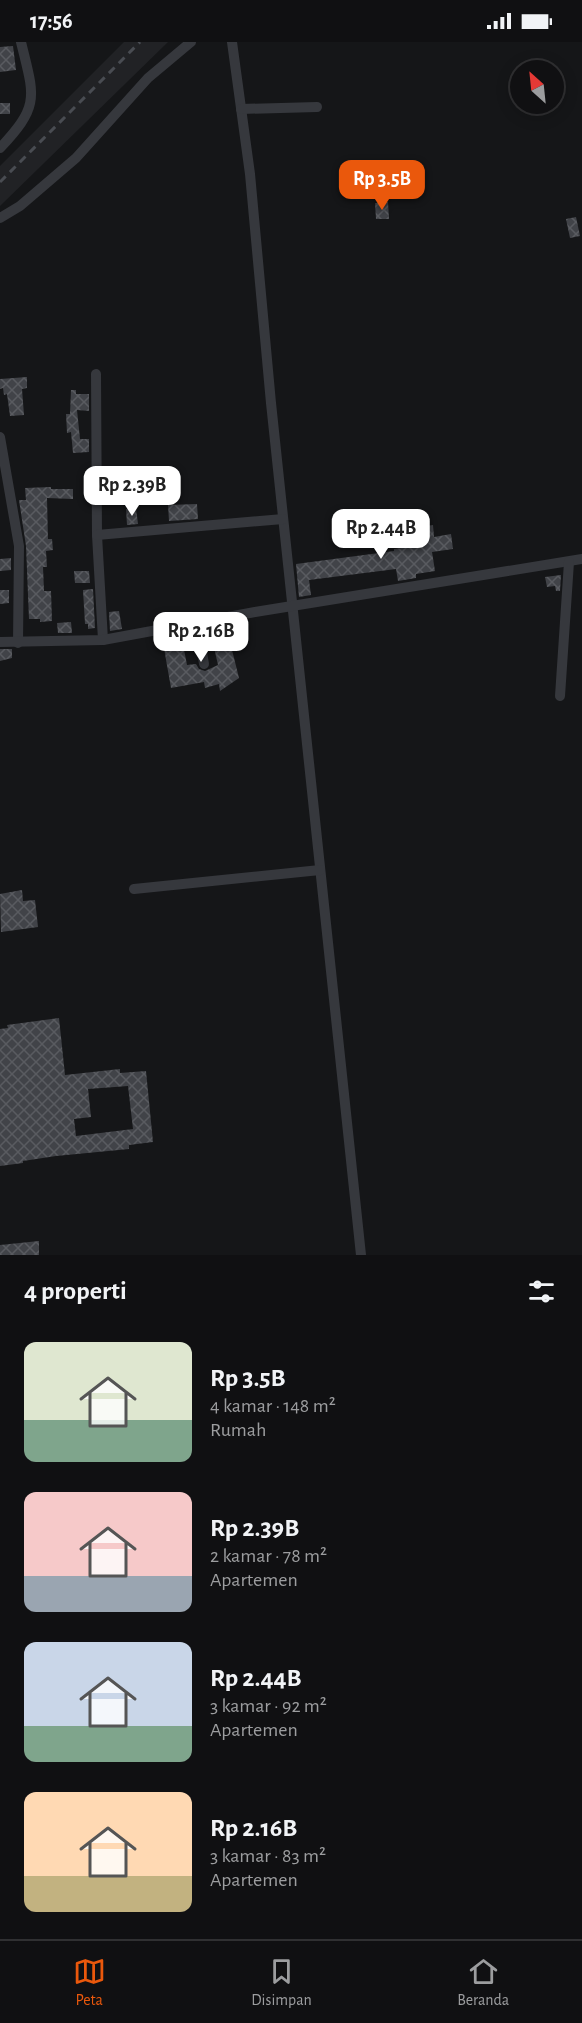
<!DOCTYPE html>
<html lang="id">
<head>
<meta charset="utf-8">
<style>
  :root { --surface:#101012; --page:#19191b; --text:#f1f3f6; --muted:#9c9d9f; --line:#303032; --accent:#ea580c }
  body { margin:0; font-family:"Alegreya Sans",sans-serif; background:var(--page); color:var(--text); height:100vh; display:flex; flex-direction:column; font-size:22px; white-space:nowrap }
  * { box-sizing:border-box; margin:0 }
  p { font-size:20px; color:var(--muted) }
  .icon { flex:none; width:33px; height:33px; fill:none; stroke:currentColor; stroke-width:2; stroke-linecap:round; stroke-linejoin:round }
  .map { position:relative; height:1213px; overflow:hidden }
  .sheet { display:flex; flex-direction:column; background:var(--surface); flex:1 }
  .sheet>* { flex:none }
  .needle { width:39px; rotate:333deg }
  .fabs { position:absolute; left:510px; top:18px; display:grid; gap:12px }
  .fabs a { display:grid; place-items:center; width:54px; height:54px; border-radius:50%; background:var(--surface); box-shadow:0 3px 15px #0003,0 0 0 2px var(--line); font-size:30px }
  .price { position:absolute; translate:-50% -51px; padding:0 14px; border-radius:12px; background:#fff; color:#222; font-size:20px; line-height:39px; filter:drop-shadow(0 2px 3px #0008) }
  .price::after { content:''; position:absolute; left:50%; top:36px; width:18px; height:14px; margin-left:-9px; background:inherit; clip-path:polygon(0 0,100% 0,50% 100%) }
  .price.active { background:var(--accent); color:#fff }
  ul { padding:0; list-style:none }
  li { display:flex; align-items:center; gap:18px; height:150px; padding:0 24px }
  li span { display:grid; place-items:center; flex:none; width:168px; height:120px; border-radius:12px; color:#555 }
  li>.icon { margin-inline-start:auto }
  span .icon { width:72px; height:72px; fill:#fffc; stroke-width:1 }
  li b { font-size:26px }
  h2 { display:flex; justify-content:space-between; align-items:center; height:72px; padding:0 24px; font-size:26px }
  .status { display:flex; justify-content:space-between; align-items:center; height:42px; padding:0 30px; background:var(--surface); direction:ltr }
  .status svg { height:16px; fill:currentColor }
  .dock { display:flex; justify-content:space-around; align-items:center; height:84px; border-top:2px solid var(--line); background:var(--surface); font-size:16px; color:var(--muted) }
  .dock a { display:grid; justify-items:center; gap:3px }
  .dock .active { color:var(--accent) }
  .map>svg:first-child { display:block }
  .built { fill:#212225 }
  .building { fill:url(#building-cross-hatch); fill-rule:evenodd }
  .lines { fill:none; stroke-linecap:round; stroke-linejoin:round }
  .minor { stroke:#36383d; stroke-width:10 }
  .rail { stroke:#494c52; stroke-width:3; stroke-dasharray:8 6; stroke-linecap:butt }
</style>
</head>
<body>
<div class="status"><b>17:56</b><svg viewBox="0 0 49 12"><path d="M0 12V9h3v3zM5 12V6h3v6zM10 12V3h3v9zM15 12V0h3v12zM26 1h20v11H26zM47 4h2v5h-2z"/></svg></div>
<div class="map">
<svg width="582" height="1213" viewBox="0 0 582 1213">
  <defs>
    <pattern id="building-cross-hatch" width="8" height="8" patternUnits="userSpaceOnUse" patternTransform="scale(1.5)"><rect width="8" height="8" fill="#414348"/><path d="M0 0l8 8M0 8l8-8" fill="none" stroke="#595b60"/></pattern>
  </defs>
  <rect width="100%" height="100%" fill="#151618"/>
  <path class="built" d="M124,0H168L0,164V124Z"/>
  <g class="building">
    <path d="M13,4L16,28L0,30V5Z"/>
    <rect x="0" y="61" width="10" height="11"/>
    <path d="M388,160L389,177H376L375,161Z"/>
    <path d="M576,175L580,194L570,196L566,177Z"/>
    <path d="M27,335V346L22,347L24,373L10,374L7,352L4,353L3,346L0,347V337Z"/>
    <path d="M71,348H76V352H89V369L77,368L80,397H89V410L73,411L71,390L67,391L66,372H70Z"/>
    <path d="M51,445V447H73V457L47,456L48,497H52L53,508L46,509L47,525H43L44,549H51L52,579L40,580V577H29L26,504L19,458H26L25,446Z"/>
    <path d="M197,462L198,477L169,479L168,463Z"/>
    <path d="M136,466L138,482L127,483L126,467Z"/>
    <path d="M433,483L434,495L451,492L453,507L432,510L435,529L416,532V536L398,539L396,527L309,538L311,553L299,555L296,522L394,509V507L409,505L406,487Z"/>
    <path d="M11,516V528L0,529V517Z"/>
    <path d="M74,529H89L90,541H75Z"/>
    <path d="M561,533L560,549H556L555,544L547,545L545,535Z"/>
    <path d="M93,547L95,586L88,587V582H85L83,548Z"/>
    <path d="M0,548H9V561L0,562Z"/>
    <path d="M119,569L122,587L110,589L109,570Z"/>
    <path d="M71,580L72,591H58L57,581Z"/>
    <path d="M226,584L239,636L220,649L219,642L205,646L204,640L171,646L162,595L181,592L187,623L196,622L199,627L205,629L218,623L210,588Z"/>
    <path d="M0,607H12V616L0,619Z"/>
    <path d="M22,848L23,859L35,858L38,885L1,890L0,852Z"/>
    <path d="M59,976L65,1033L120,1027V1031L146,1029L153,1100L129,1103V1107L56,1114L23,1119V1121L0,1124V987L8,986L7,983ZM128,1044L133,1087L76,1094L74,1077L91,1075L88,1047Z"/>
    <path d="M39,1199V1213H0V1203Z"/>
  </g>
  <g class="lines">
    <g class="minor">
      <path d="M232,0L250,132L271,361L361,1213"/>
      <path d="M241,67L317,65"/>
      <path d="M0,106C41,63 34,54 21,0"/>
      <path d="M0,176L20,164L76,116L148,36L191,0"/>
      <path d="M96,332L97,493L103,598"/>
      <path d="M0,395L19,504L18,601"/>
      <path d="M97,493L283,477"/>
      <path d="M197,581L204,622"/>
      <path d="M0,600L103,598L255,570L582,517"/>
      <path d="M560,654L569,520"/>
      <path d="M134,847L320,828"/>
    </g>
    <path class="rail" d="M0,140L140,0"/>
  </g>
</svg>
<div class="fabs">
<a><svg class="needle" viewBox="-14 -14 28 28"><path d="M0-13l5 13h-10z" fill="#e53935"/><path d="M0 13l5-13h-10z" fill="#9c9d9f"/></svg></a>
</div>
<b class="price active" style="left:382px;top:169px">Rp 3.5B</b>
<b class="price" style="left:132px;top:475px">Rp 2.39B</b>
<b class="price" style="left:381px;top:518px">Rp 2.44B</b>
<b class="price" style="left:201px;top:621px">Rp 2.16B</b>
</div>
<section class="sheet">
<h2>4 properti<svg class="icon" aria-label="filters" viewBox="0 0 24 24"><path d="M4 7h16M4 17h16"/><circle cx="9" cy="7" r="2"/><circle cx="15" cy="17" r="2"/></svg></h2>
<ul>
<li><span style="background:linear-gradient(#dfe7d0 65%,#7fa58c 0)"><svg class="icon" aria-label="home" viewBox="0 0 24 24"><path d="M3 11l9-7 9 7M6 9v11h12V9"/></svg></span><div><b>Rp 3.5B</b><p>4 kamar · 148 m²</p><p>Rumah</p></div></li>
<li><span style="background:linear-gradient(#f6c9c9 70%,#9aa5b1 0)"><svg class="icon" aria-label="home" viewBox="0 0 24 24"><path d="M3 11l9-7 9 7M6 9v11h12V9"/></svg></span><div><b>Rp 2.39B</b><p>2 kamar · 78 m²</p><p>Apartemen</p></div></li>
<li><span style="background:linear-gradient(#c9d6e8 70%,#7fa58c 0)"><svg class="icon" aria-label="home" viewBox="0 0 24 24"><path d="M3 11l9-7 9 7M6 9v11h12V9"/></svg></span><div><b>Rp 2.44B</b><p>3 kamar · 92 m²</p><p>Apartemen</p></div></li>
<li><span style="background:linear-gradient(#ffd9b3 70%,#c2b280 0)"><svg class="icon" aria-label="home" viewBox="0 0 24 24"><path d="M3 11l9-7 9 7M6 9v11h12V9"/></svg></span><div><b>Rp 2.16B</b><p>3 kamar · 83 m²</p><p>Apartemen</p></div></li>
</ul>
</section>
<nav class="dock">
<a class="active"><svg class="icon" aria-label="map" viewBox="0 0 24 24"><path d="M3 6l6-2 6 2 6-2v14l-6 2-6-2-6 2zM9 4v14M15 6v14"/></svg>Peta</a>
<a><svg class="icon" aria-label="saved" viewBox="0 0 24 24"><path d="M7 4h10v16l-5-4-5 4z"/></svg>Disimpan</a>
<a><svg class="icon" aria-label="home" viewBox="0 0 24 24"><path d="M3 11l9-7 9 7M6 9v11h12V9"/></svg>Beranda</a>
</nav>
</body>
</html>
